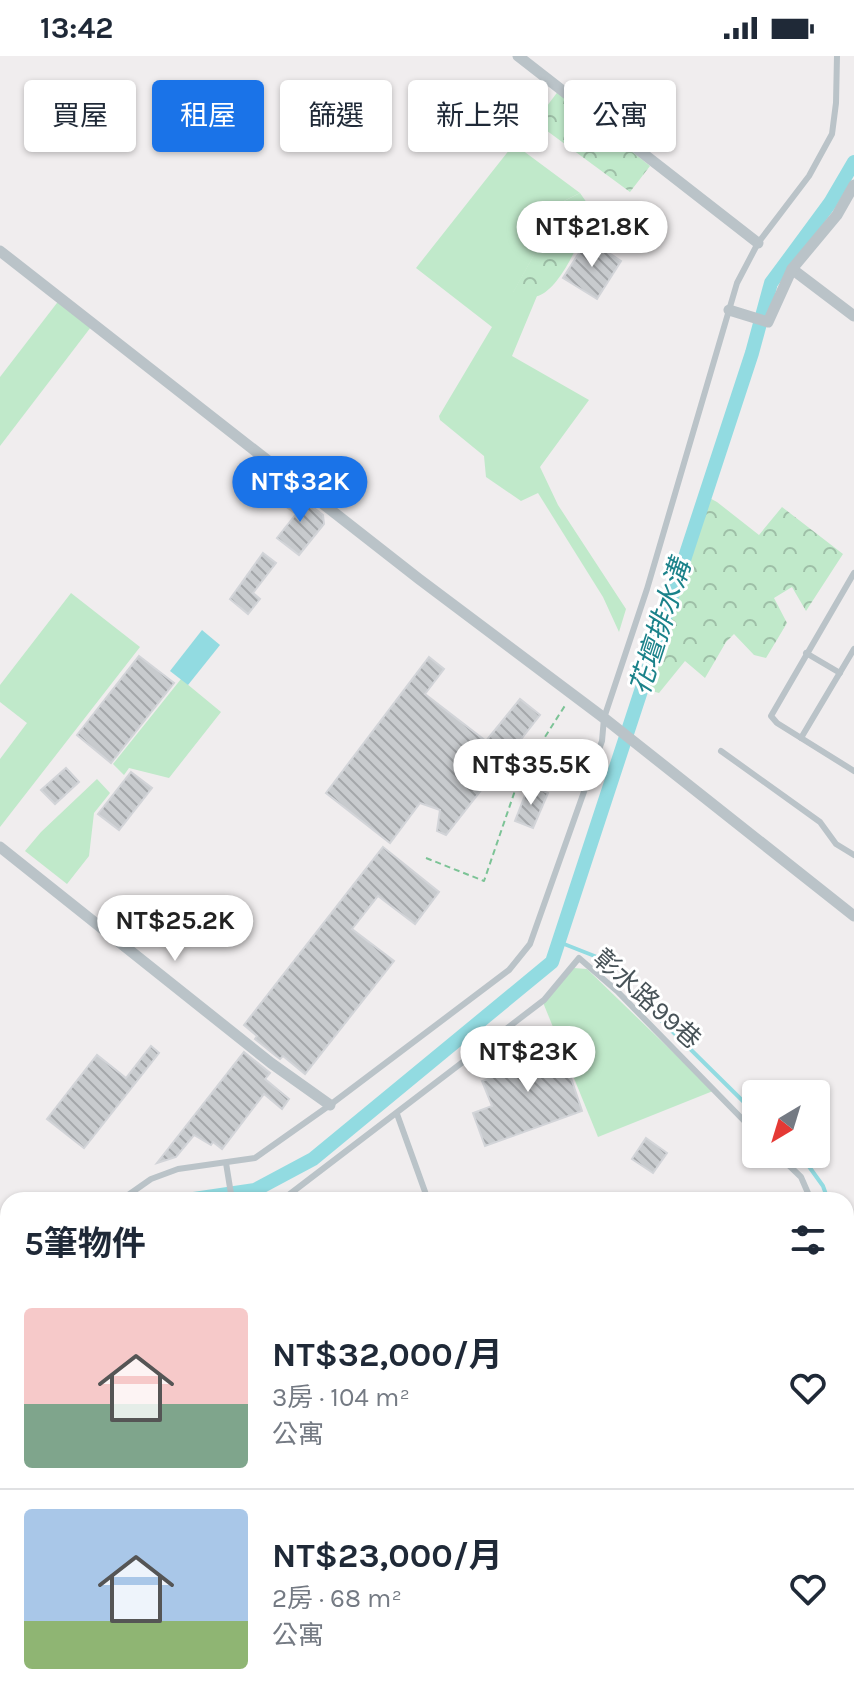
<!DOCTYPE html>
<html lang="zh-TW">
<head>
<meta charset="utf-8">
<style>
  :root { --surface:#fff; --page:#f6f6f7; --text:#1f2937; --muted:#747a83; --line:#e0e1e3; --accent:#1a73e8 }
  body { margin:0; font-family:Karla,"Noto Sans TC",sans-serif; background:var(--page); color:var(--text); height:100vh; display:flex; flex-direction:column; font-size:30px; white-space:nowrap }
  * { box-sizing:border-box; margin:0 }
  p { font-size:26px; color:var(--muted) }
  .icon { flex:none; width:44px; height:44px; fill:none; stroke:currentColor; stroke-width:2; stroke-linecap:round; stroke-linejoin:round }
  .map { position:relative; flex:1; overflow:hidden }
  .sheet { position:absolute; left:0px; top:1136px; width:854px; height:514px; display:flex; flex-direction:column; background:var(--surface); border-radius:24px 24px 0 0; box-shadow:0 2px 6px #0004 }
  .sheet>* { flex:none }
  .top-card { position:absolute; left:24px; top:24px; width:806px; height:72px; display:flex; gap:16px }
  .needle { width:52px; rotate:218deg }
  .controls { position:absolute; left:742px; top:1024px; display:grid; gap:16px }
  .controls a { display:grid; place-items:center; width:88px; height:88px; border-radius:8px; background:var(--surface); box-shadow:0 2px 6px #0004; font-size:40px }
  .price { position:absolute; translate:-50% -68px; padding:0 18px; border-radius:28px; background:#fff; color:#222; font-size:26px; line-height:52px; filter:drop-shadow(0 2px 4px #0008) }
  .price::after { content:''; position:absolute; left:50%; top:48px; width:24px; height:18px; margin-left:-12px; background:inherit; clip-path:polygon(0 0,100% 0,50% 100%) }
  .price.on { background:var(--accent); color:#fff }
  ul { padding:0; list-style:none }
  li { display:flex; align-items:center; gap:24px; height:200px; padding:0 24px }
  li+li { border-top:2px solid var(--line) }
  li span { display:grid; place-items:center; flex:none; width:224px; height:160px; border-radius:8px; color:#555 }
  li>.icon { margin-inline-start:auto }
  span .icon { width:96px; height:96px; fill:#fffc; stroke-width:1 }
  li b { font-size:34px }
  h2 { display:flex; justify-content:space-between; align-items:center; height:96px; padding:0 24px; font-size:34px }
  .chip { padding:0 28px; border-radius:8px; background:var(--surface); box-shadow:0 2px 6px #0004; font-size:28px; line-height:72px }
  .chip.on { background:var(--accent); color:#fff }
  .status { display:flex; justify-content:space-between; align-items:center; height:56px; padding:0 40px; background:var(--surface); direction:ltr }
  .status svg { height:22px; fill:currentColor }
  .map>svg:first-child { display:block }
  .grass { fill:#c0e9ca }
  .forest { fill:url(#forest-crowns) }
  .water { fill:#92dbe1 }
  .lines { fill:none; stroke-linecap:round; stroke-linejoin:round }
  .stream { stroke:#92dbe1; stroke-width:4 }
  .canal { stroke:#92dbe1; stroke-width:14 }
  .building { fill:url(#building-back-hatch); stroke:#d2d4d8; stroke-width:2 }
  .path { stroke:#7cc396; stroke-width:2; stroke-dasharray:6 4; stroke-linecap:butt }
  .lane { stroke:#bac3c8; stroke-width:6 }
  .street { stroke:#bac3c8; stroke-width:11 }
  .secondary { stroke:#bbc6cd; stroke-width:16 }
  .primary { stroke:#b0c0c9; stroke-width:18 }
  .labels { text-anchor:middle; dominant-baseline:central; stroke-width:6; stroke-linejoin:round; paint-order:stroke }
  .street-label { font-size:26px; fill:#485358; stroke:#fff }
  .water-label { font-size:28px; font-style:italic; fill:#1b828a; stroke:#fff }
</style>
</head>
<body>
<div class="status"><b>13:42</b><svg viewBox="0 0 49 12"><path d="M0 12V9h3v3zM5 12V6h3v6zM10 12V3h3v9zM15 12V0h3v12zM26 1h20v11H26zM47 4h2v5h-2z"/></svg></div>
<div class="map">
<svg width="854" height="1649" viewBox="0 0 854 1649">
  <defs>
    <pattern id="forest-crowns" width="20" height="18" patternUnits="userSpaceOnUse" patternTransform="scale(2)"><rect width="20" height="18" fill="#c0e9ca"/><path d="M2 6a3 3 0 1 1 6 0M12 15a3 3 0 1 1 6 0" fill="none" stroke="#9ebfa7"/></pattern>
    <pattern id="building-back-hatch" width="6" height="6" patternUnits="userSpaceOnUse" patternTransform="scale(2)"><rect width="6" height="6" fill="#c8cbce"/><path d="M-1 5l2 2M0 0l6 6M5-1l2 2" fill="none" stroke="#a4a7aa"/></pattern>
  </defs>
  <rect width="100%" height="100%" fill="#f0edee"/>
  <g class="grass">
    <path d="M514,88L580,137L564,145L513,237L537,240L512,300L589,344L540,411L558,449L626,553L619,576L603,541L538,437L521,445L486,421L484,400L440,364L439,360L492,271L416,212Z"/>
    <path d="M60,243L94,267L0,390V321Z"/>
    <path d="M71,537L140,591L0,771V703L27,667L0,646V629Z"/>
    <path d="M181,623L221,656L169,722L129,712L124,719L113,708Z"/>
    <path d="M97,723L110,737L94,757L89,800L67,828L25,795L41,776Z"/>
    <path d="M574,912L587,913L713,1035L598,1081L542,944Z"/>
  </g>
  <g class="forest">
    <path d="M559,34L589,60L576,78L597,95L609,77L650,110L630,136L535,66Z"/>
    <path d="M580,137L592,154C584,176 562,232 538,240C531,242 520,239 512,238L564,145Z"/>
    <path d="M700,437L717,446L759,479L782,451L843,498L806,555L792,531L774,542L787,567L766,602L754,599L734,578L726,586L705,622L685,605L659,637L641,632Z"/>
    <path d="M848,1179L854,1188V1290L849,1297L846,1295V1182Z"/>
  </g>
  <path class="water" d="M202,574L220,589L188,629L170,615Z"/>
  <g class="lines">
    <g class="stream">
      <path d="M559,886L597,901L756,1058"/>
      <path d="M800,1098L823,1130L828,1144"/>
      <path d="M846,1192L854,1204"/>
    </g>
    <g class="canal">
      <path d="M187,1144L255,1134L313,1103L552,906L752,297L771,227L830,147L854,106"/>
      <path d="M0,1261L8,1256"/>
    </g>
  </g>
  <g class="building">
    <path d="M588,183L621,205L597,243L563,222Z"/>
    <path d="M288,436L294,440L296,438L323,459L324,468L299,499L277,482L296,458L280,446Z"/>
    <path d="M263,497L276,507L253,537L260,543L248,558L230,543Z"/>
    <path d="M139,600L174,627L111,707L77,679Z"/>
    <path d="M429,601L444,613L425,638L486,685L520,643L540,659L446,779L437,775L440,754L420,747L390,787L326,737Z"/>
    <path d="M66,712L79,726L55,748L41,734Z"/>
    <path d="M131,716L152,732L119,774L98,758Z"/>
    <path d="M529,729L548,737L533,772L515,765Z"/>
    <path d="M383,791L439,836L415,868L378,840L352,873L394,905L305,1018L283,1000L280,1003L276,1000L255,983L257,980L244,969Z"/>
    <path d="M558,983L582,1055L485,1090L473,1057L492,1050L482,1025L499,1019L495,1008Z"/>
    <path d="M151,990L159,997L84,1092L47,1063L97,999L126,1022Z"/>
    <path d="M244,996L270,1017L265,1023L289,1043L282,1053L264,1038L222,1093L213,1086L211,1089L194,1079L176,1101L157,1107Z"/>
    <path d="M646,1082L667,1097L653,1117L632,1103Z"/>
  </g>
  <g class="lines">
    <path class="path" d="M426,802L484,825L520,720L566,648"/>
    <g class="lane">
      <path d="M854,517L771,660L777,667L854,715"/>
      <path d="M806,597L840,617"/>
      <path d="M801,682L854,593"/>
      <path d="M721,695L820,766L836,788L854,799"/>
      <path d="M397,1058L428,1144"/>
      <path d="M777,1098L801,1121L811,1144"/>
      <path d="M226,1107L232,1144"/>
      <path d="M121,1144L151,1123L178,1113L255,1102L330,1049L509,914L530,888L602,685L604,662L647,533L737,227L758,187L809,120L832,78L836,47L837,0"/>
      <path d="M282,1144L544,944L579,902L617,935L756,1077"/>
      <path d="M0,1228L8,1223"/>
      <path d="M0,1283L8,1279"/>
      <path d="M0,1572L8,1569"/>
      <path d="M242,1642L243,1649"/>
      <path d="M390,1642V1649"/>
      <path d="M751,1642L754,1649"/>
    </g>
    <g class="street">
      <path d="M518,0L758,187"/>
      <path d="M0,195L419,523L604,662L854,860"/>
      <path d="M792,213L854,260"/>
      <path d="M729,254L768,266L792,213L837,159L854,129"/>
      <path d="M0,791L271,1007L330,1049"/>
      <path d="M0,1638L4,1649"/>
    </g>
    <g class="secondary">
      <path d="M846,1183L854,1168"/>
      <path d="M558,1649L563,1642"/>
    </g>
    <g class="primary">
      <path d="M846,1578L854,1575"/>
      <path d="M846,1598L854,1595"/>
      <path d="M668,1649L686,1642"/>
      <path d="M712,1649L730,1642"/>
    </g>
  </g>
  <g class="labels">
    <g class="street-label">
      <text transform="translate(647 943) rotate(42)">彰水路99巷</text>
    </g>
    <g class="water-label">
      <text transform="translate(660 571) rotate(-72)">花壇排水溝</text>
    </g>
  </g>
</svg>
<div class="controls">
<a><svg class="needle" viewBox="-14 -14 28 28"><path d="M0-13l5 13h-10z" fill="#e53935"/><path d="M0 13l5-13h-10z" fill="#747a83"/></svg></a>
</div>
<b class="price" style="left:592px;top:213px">NT$21.8K</b>
<b class="price on" style="left:300px;top:468px">NT$32K</b>
<b class="price" style="left:531px;top:751px">NT$35.5K</b>
<b class="price" style="left:175px;top:907px">NT$25.2K</b>
<b class="price" style="left:528px;top:1038px">NT$23K</b>
<div class="top-card">
<a class="chip">買屋</a>
<a class="chip on">租屋</a>
<a class="chip">篩選</a>
<a class="chip">新上架</a>
<a class="chip">公寓</a>
</div>
<section class="sheet">
<h2>5筆物件<svg class="icon" aria-label="filters" viewBox="0 0 24 24"><path d="M4 7h16M4 17h16"/><circle cx="9" cy="7" r="2"/><circle cx="15" cy="17" r="2"/></svg></h2>
<ul>
<li><span style="background:linear-gradient(#f6c9c9 60%,#7fa58c 0)"><svg class="icon" aria-label="home" viewBox="0 0 24 24"><path d="M3 11l9-7 9 7M6 9v11h12V9"/></svg></span><div><b>NT$32,000/月</b><p>3房 · 104 m²</p><p>公寓</p></div><svg class="icon" aria-label="heart" viewBox="0 0 24 24"><path d="M12 20l-8-8c-3-5 5-10 8-4 3-6 11-1 8 4z"/></svg></li>
<li><span style="background:linear-gradient(#a9c7e8 70%,#8fb573 0)"><svg class="icon" aria-label="home" viewBox="0 0 24 24"><path d="M3 11l9-7 9 7M6 9v11h12V9"/></svg></span><div><b>NT$23,000/月</b><p>2房 · 68 m²</p><p>公寓</p></div><svg class="icon" aria-label="heart" viewBox="0 0 24 24"><path d="M12 20l-8-8c-3-5 5-10 8-4 3-6 11-1 8 4z"/></svg></li>
</ul>
</section>
</div>
</body>
</html>
